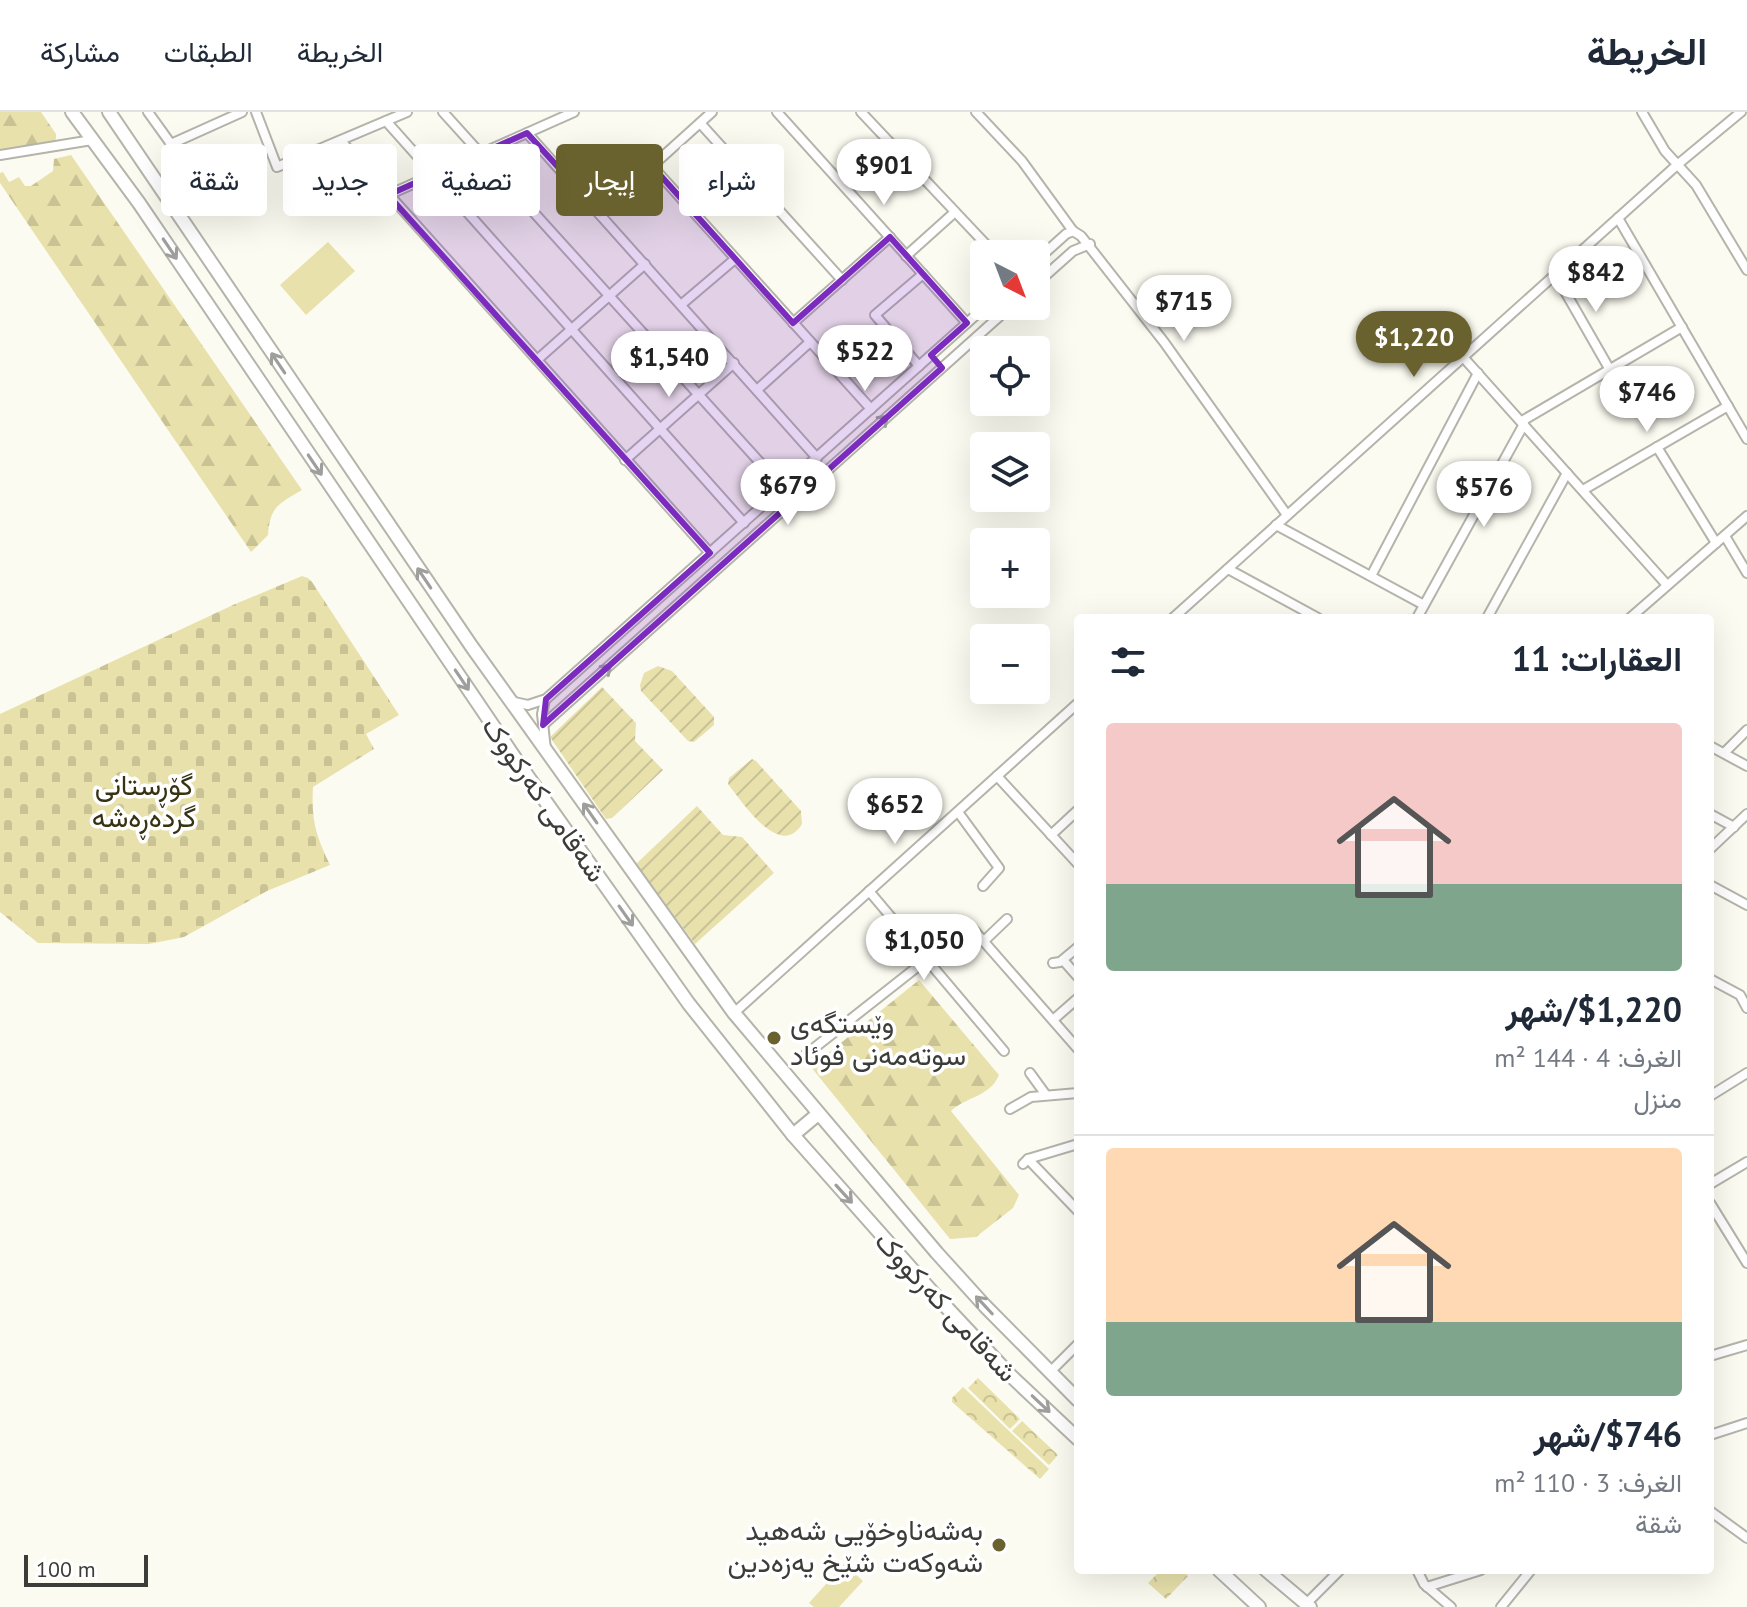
<!DOCTYPE html>
<html lang="ar">
<head>
<meta charset="utf-8">
<style>
  :root { --surface:#fff; --page:#f6f6f7; --text:#1f2937; --muted:#747a83; --line:#e0e1e3; --accent:#69612e }
  body { margin:0; font-family:"PT Sans",Vazirmatn,sans-serif; background:var(--page); color:var(--text); direction:rtl; height:100vh; display:flex; flex-direction:column; font-size:30px; white-space:nowrap }
  * { box-sizing:border-box; margin:0 }
  p { font-size:26px; color:var(--muted) }
  .icon { flex:none; width:44px; height:44px; fill:none; stroke:currentColor; stroke-width:2; stroke-linecap:round; stroke-linejoin:round }
  .map { position:relative; flex:1; overflow:hidden; direction:ltr }
  .drawer { position:absolute; left:1074px; top:502px; width:640px; height:960px; display:flex; flex-direction:column; background:var(--surface); border-radius:8px; box-shadow:0 8px 32px #0002; direction:rtl }
  .drawer>* { flex:none }
  .hud { position:absolute; left:24px; top:32px; width:760px; height:72px; direction:rtl; display:flex; gap:16px }
  .needle { width:52px; rotate:138deg }
  .buttons { position:absolute; left:970px; top:128px; display:grid; gap:16px }
  .buttons a { display:grid; place-items:center; width:80px; height:80px; border-radius:8px; background:var(--surface); box-shadow:0 8px 32px #0002; font-size:40px }
  .scale { position:absolute; left:24px; bottom:20px; width:124px; box-sizing:border-box; padding-left:8px; border:4px solid #3c3c38; border-top:0; font-size:22px; line-height:28px; white-space:nowrap; color:#3c3c38; -webkit-text-stroke:6px #fff; paint-order:stroke }
  .price { position:absolute; translate:-50% -68px; padding:0 18px; border-radius:28px; background:#fff; color:#222; font-size:26px; line-height:52px; filter:drop-shadow(0 2px 4px #0008) }
  .price::after { content:''; position:absolute; left:50%; top:48px; width:24px; height:18px; margin-left:-12px; background:inherit; clip-path:polygon(0 0,100% 0,50% 100%) }
  .price.active { background:var(--accent); color:#fff }
  ul { padding:0; list-style:none }
  li { display:grid; align-content:center; gap:16px; height:424px; padding:0 32px }
  li+li { border-top:2px solid var(--line) }
  li span { display:grid; place-items:center; height:248px; border-radius:8px; color:#555 }
  li>.icon { margin-inline-start:auto }
  span .icon { width:144px; height:144px; fill:#fffc; stroke-width:1 }
  li b { font-size:34px }
  h2 { display:flex; justify-content:space-between; align-items:center; height:96px; padding:0 32px; font-size:34px }
  .chip { padding:0 28px; border-radius:8px; background:var(--surface); box-shadow:0 8px 32px #0002; font-size:28px; line-height:72px }
  .chip.active { background:var(--accent); color:#fff }
  header { display:flex; align-items:center; gap:48px; box-sizing:border-box; height:112px; padding:0 40px; background:var(--surface); border-bottom:2px solid var(--line) }
  header strong { font-size:38px }
  nav { display:flex; gap:44px; margin-inline-start:auto; font-size:28px }
  .map>svg:first-child { display:block }
  .forest { fill:url(#forest-firs) }
  .cemetery { fill:url(#cemetery-stones) }
  .park { fill:url(#park-crowns) }
  .garden { fill:url(#garden-furrows) }
  .pitch { fill:#e8e1ac }
  .lines { fill:none; stroke-linecap:round; stroke-linejoin:round }
  .minor-casing { stroke:#b5b4ab; stroke-width:12 }
  .highway-casing { stroke:#b5b4ab; stroke-width:16 }
  .minor { stroke:#fff; stroke-width:8 }
  .highway { stroke:#fff; stroke-width:12 }
  .oneway { stroke:#9e9e9c }
  .marked { fill:#7b2cbf; fill-opacity:0.2; stroke:#7b2cbf; stroke-width:6; stroke-linejoin:round }
  .poi-dot { fill:#69612e; stroke:#fff; stroke-width:3 }
  .labels { text-anchor:middle; dominant-baseline:central; stroke-width:7; stroke-linejoin:round; paint-order:stroke }
  .park-label { font-size:28px; fill:#373212; stroke:#fff }
  .street-label { font-size:28px; fill:#3c3c38; stroke:#fff }
  .poi-label { font-size:28px; fill:#3c3c38; stroke:#fff; text-anchor:start }
</style>
</head>
<body>
<header>
<strong>الخريطة</strong>
<nav><a>الخريطة</a><a>الطبقات</a><a>مشاركة</a></nav>
</header>
<div class="map">
<svg width="1747" height="1495" viewBox="0 0 1747 1495">
  <defs>
    <pattern id="forest-firs" width="22" height="20" patternUnits="userSpaceOnUse" patternTransform="scale(2)"><rect width="22" height="20" fill="#e8e1ac"/><path d="M5 1l3.5 6h-7zM16 11l3.5 6h-7z" fill="#c8c295"/></pattern>
    <pattern id="cemetery-stones" width="16" height="16" patternUnits="userSpaceOnUse" patternTransform="scale(2)"><rect width="16" height="16" fill="#e8e1ac"/><path d="M2 7V4a2 2 0 0 1 4 0v3zM10 15v-3a2 2 0 0 1 4 0v3z" fill="#c8c295"/></pattern>
    <pattern id="park-crowns" width="20" height="18" patternUnits="userSpaceOnUse" patternTransform="scale(2)"><rect width="20" height="18" fill="#e8e1ac"/><path d="M2 6a3 3 0 1 1 6 0M12 15a3 3 0 1 1 6 0" fill="none" stroke="#c8c295"/></pattern>
    <pattern id="garden-furrows" width="10" height="10" patternUnits="userSpaceOnUse" patternTransform="scale(2)"><rect width="10" height="10" fill="#e8e1ac"/><path d="M-1 1l2-2M0 10L10 0M9 11l2-2" fill="none" stroke="#c8c295"/></pattern>
  </defs>
  <rect width="100%" height="100%" fill="#fcfbf1"/>
  <g class="forest">
    <path d="M0,0H41L56,22V27L51,33L0,40Z"/>
    <path d="M71,43L302,378C278,392 270,395 268,423L251,440L0,71V61L3,60L9,70L19,65L25,74H31L53,59L54,47Z"/>
    <path d="M919,868L999,963C990,985 967,984 951,999L1019,1083L1013,1096L976,1125L950,1127L811,955Z"/>
  </g>
  <path class="cemetery" d="M302,464L308,466L312,470L399,603L366,622L374,637L313,675C311,708 316,724 330,753L267,779L184,825L149,832L38,831L0,800V602L233,493Z"/>
  <g class="park">
    <path d="M978,1266L1020,1307L1010,1317L968,1276Z"/>
    <path d="M963,1275L1049,1357L1040,1367L952,1290V1286Z"/>
    <path d="M1022,1309L1058,1343L1049,1353L1012,1319Z"/>
    <path d="M1161,1458H1182L1188,1464L1166,1487L1148,1471Z"/>
  </g>
  <g class="garden">
    <path d="M658,554L672,559L714,605V613L694,630L688,629L641,579L640,573L644,561Z"/>
    <path d="M602,575L636,611L635,629L663,658L612,706L606,707L550,625Z"/>
    <path d="M752,647L756,649L801,699L802,712C780,748 743,691 728,672L729,666Z"/>
    <path d="M697,694L723,723L742,725L774,761L695,832L636,752Z"/>
  </g>
  <g class="pitch">
    <path d="M328,130L355,159L306,203L280,173Z"/>
    <path d="M844,1452L863,1469L839,1495H814L809,1491Z"/>
  </g>
  <g class="lines">
    <g class="minor-casing">
      <g id="minor">
        <path d="M148,0L171,32L242,0"/>
        <path d="M256,0L277,55L407,0"/>
        <path d="M443,0L783,376"/>
        <path d="M777,0L967,211"/>
        <path d="M861,0L995,142"/>
        <path d="M976,0L1022,49L1073,119"/>
        <path d="M1642,0L1665,39L1696,73L1747,158"/>
        <path d="M386,9L744,411"/>
        <path d="M700,11L842,168"/>
        <path d="M527,21L817,346"/>
        <path d="M341,29L710,441"/>
        <path d="M0,43L92,28"/>
        <path d="M652,54L871,297"/>
        <path d="M388,83L574,0"/>
        <path d="M600,101L712,0"/>
        <path d="M1618,106L1747,327"/>
        <path d="M906,144L955,100"/>
        <path d="M1036,149L1066,122L1073,119L1081,124L1164,230L1287,403"/>
        <path d="M1555,162L1610,258"/>
        <path d="M1036,172L1073,139L1090,132"/>
        <path d="M682,192L735,147"/>
        <path d="M793,211L890,125"/>
        <path d="M1463,245L1667,473"/>
        <path d="M537,248L645,152"/>
        <path d="M919,254L875,203L923,162"/>
        <path d="M758,277L810,230"/>
        <path d="M1522,309L1682,215"/>
        <path d="M1657,335L1716,431"/>
        <path d="M625,348L734,251"/>
        <path d="M1583,378L1728,294"/>
        <path d="M1276,413L1424,493"/>
        <path d="M1725,424L1747,461"/>
        <path d="M1228,457L1318,506"/>
        <path d="M1371,464L1478,261"/>
        <path d="M1173,506L1677,53L1741,0"/>
        <path d="M1417,506L1524,312"/>
        <path d="M1487,506L1567,361"/>
        <path d="M1630,506L1747,404"/>
        <path d="M545,588L542,602L546,638"/>
        <path d="M510,589L528,593L546,587L986,194"/>
        <path d="M543,613L1011,194"/>
        <path d="M1710,634L1747,654"/>
        <path d="M1724,641L1747,618"/>
        <path d="M997,664L1078,752"/>
        <path d="M958,700L999,756L983,774"/>
        <path d="M1710,702L1734,715"/>
        <path d="M1051,723L1078,698"/>
        <path d="M1710,737L1747,702"/>
        <path d="M1710,773L1747,793"/>
        <path d="M869,779L1004,939"/>
        <path d="M984,829L1007,807"/>
        <path d="M1063,848L1078,865"/>
        <path d="M1053,851L1060,850L1078,835"/>
        <path d="M1710,867L1740,883L1747,896"/>
        <path d="M734,901L1078,591"/>
        <path d="M1053,908L1078,886"/>
        <path d="M804,944L926,848L972,816L1078,937"/>
        <path d="M1030,961L1046,983"/>
        <path d="M1710,984L1747,961"/>
        <path d="M1010,997L1031,985L1078,981"/>
        <path d="M1028,1047L1078,1099"/>
        <path d="M1023,1052L1028,1047L1078,1032"/>
        <path d="M1710,1072L1747,1050"/>
        <path d="M1710,1091L1747,1151"/>
        <path d="M1710,1244L1747,1233"/>
        <path d="M1049,1261L1078,1232"/>
        <path d="M1710,1323L1747,1311"/>
        <path d="M1710,1399L1747,1426"/>
        <path d="M1417,1458L1424,1472L1451,1495"/>
        <path d="M1427,1475L1481,1458"/>
        <path d="M1306,1492L1340,1458"/>
        <path d="M1501,1495L1531,1458"/>
      </g>
    </g>
    <g class="highway-casing">
      <g id="highway">
        <path d="M72,0L139,91L519,652L689,892L793,1023L934,1182L1010,1263L1078,1327"/>
        <path d="M109,0L472,535L734,901L937,1141L985,1194L1078,1288"/>
        <path d="M793,1023L818,1002"/>
        <path d="M1219,1458L1259,1495"/>
        <path d="M1266,1458L1310,1495"/>
      </g>
    </g>
    <use href="#minor" class="minor"/>
    <use href="#highway" class="highway"/>
  </g>
  <defs><path id="oneway-shaft" d="M-6 0H5M1.5-3L5.5 0L1.5 3" fill="none" stroke-width="1.6" stroke-linecap="round" stroke-linejoin="round" transform="scale(2)"/></defs>
  <g class="oneway">
    <use href="#oneway-shaft" transform="translate(170 137) rotate(56)"/>
    <use href="#oneway-shaft" transform="translate(278 251) rotate(-124)"/>
    <use href="#oneway-shaft" transform="translate(879 312) rotate(-42)"/>
    <use href="#oneway-shaft" transform="translate(315 353) rotate(56)"/>
    <use href="#oneway-shaft" transform="translate(424 466) rotate(-124)"/>
    <use href="#oneway-shaft" transform="translate(602 561) rotate(-42)"/>
    <use href="#oneway-shaft" transform="translate(462 568) rotate(56)"/>
    <use href="#oneway-shaft" transform="translate(590 701) rotate(-125)"/>
    <use href="#oneway-shaft" transform="translate(626 804) rotate(55)"/>
    <use href="#oneway-shaft" transform="translate(844 1082) rotate(48)"/>
    <use href="#oneway-shaft" transform="translate(984 1193) rotate(-133)"/>
    <use href="#oneway-shaft" transform="translate(1041 1292) rotate(43)"/>
  </g>
  <path class="marked" d="M527,21L600,101L652,54L793,211L890,125L967,211L931,243L942,256L543,613L546,587L710,441L388,83Z"/>
  <g class="poi-dot">
    <circle cx="774" cy="926" r="8"/>
    <circle cx="999" cy="1433" r="8"/>
  </g>
  <g class="labels">
    <g class="park-label">
      <text x="144" y="672">گۆڕستانی<tspan x="144" dy="32">گردەڕەشە</tspan></text>
    </g>
    <g class="street-label">
      <text transform="translate(545 687) rotate(55)">شەقامی کەرکووک</text>
      <text transform="translate(947 1194) rotate(47)">شەقامی کەرکووک</text>
    </g>
    <g class="poi-label">
      <text x="790" y="910">وێستگەی<tspan x="790" dy="32">سوتەمەنی فوئاد</tspan></text>
      <text x="983" y="1417" text-anchor="end">بەشەناوخۆیی شەهید<tspan x="983" dy="32">شەوکەت شێخ یەزەدین</tspan></text>
    </g>
  </g>
</svg>
<div class="buttons">
<a><svg class="needle" viewBox="-14 -14 28 28"><path d="M0-13l5 13h-10z" fill="#e53935"/><path d="M0 13l5-13h-10z" fill="#747a83"/></svg></a>
<a><svg class="icon" aria-label="locate" viewBox="0 0 24 24"><circle cx="12" cy="12" r="6"/><path d="M12 2v4M12 18v4M2 12h4M18 12h4"/></svg></a>
<a><svg class="icon" aria-label="layers" viewBox="0 0 24 24"><path d="M12 4l9 5-9 5-9-5zM3 14l9 5 9-5"/></svg></a>
<a>+</a>
<a>−</a>
</div>
<div class="scale">100 m</div>
<b class="price" style="left:884px;top:95px">$901</b>
<b class="price" style="left:1596px;top:202px">$842</b>
<b class="price" style="left:1184px;top:231px">$715</b>
<b class="price active" style="left:1414px;top:267px">$1,220</b>
<b class="price" style="left:865px;top:281px">$522</b>
<b class="price" style="left:669px;top:287px">$1,540</b>
<b class="price" style="left:1647px;top:322px">$746</b>
<b class="price" style="left:788px;top:415px">$679</b>
<b class="price" style="left:1484px;top:417px">$576</b>
<b class="price" style="left:895px;top:734px">$652</b>
<b class="price" style="left:924px;top:870px">$1,050</b>
<div class="hud">
<a class="chip">شراء</a>
<a class="chip active">إيجار</a>
<a class="chip">تصفية</a>
<a class="chip">جديد</a>
<a class="chip">شقة</a>
</div>
<section class="drawer">
<h2>العقارات: 11<svg class="icon" aria-label="filters" viewBox="0 0 24 24"><path d="M4 7h16M4 17h16"/><circle cx="9" cy="7" r="2"/><circle cx="15" cy="17" r="2"/></svg></h2>
<ul>
<li><span style="background:linear-gradient(#f6c9c9 65%,#7fa58c 0)"><svg class="icon" aria-label="home" viewBox="0 0 24 24"><path d="M3 11l9-7 9 7M6 9v11h12V9"/></svg></span><div><b>$1,220/شهر</b><p>الغرف: 4 · 144 m²</p><p>منزل</p></div></li>
<li><span style="background:linear-gradient(#ffd9b3 70%,#7fa58c 0)"><svg class="icon" aria-label="home" viewBox="0 0 24 24"><path d="M3 11l9-7 9 7M6 9v11h12V9"/></svg></span><div><b>$746/شهر</b><p>الغرف: 3 · 110 m²</p><p>شقة</p></div></li>
</ul>
</section>
</div>
</body>
</html>
